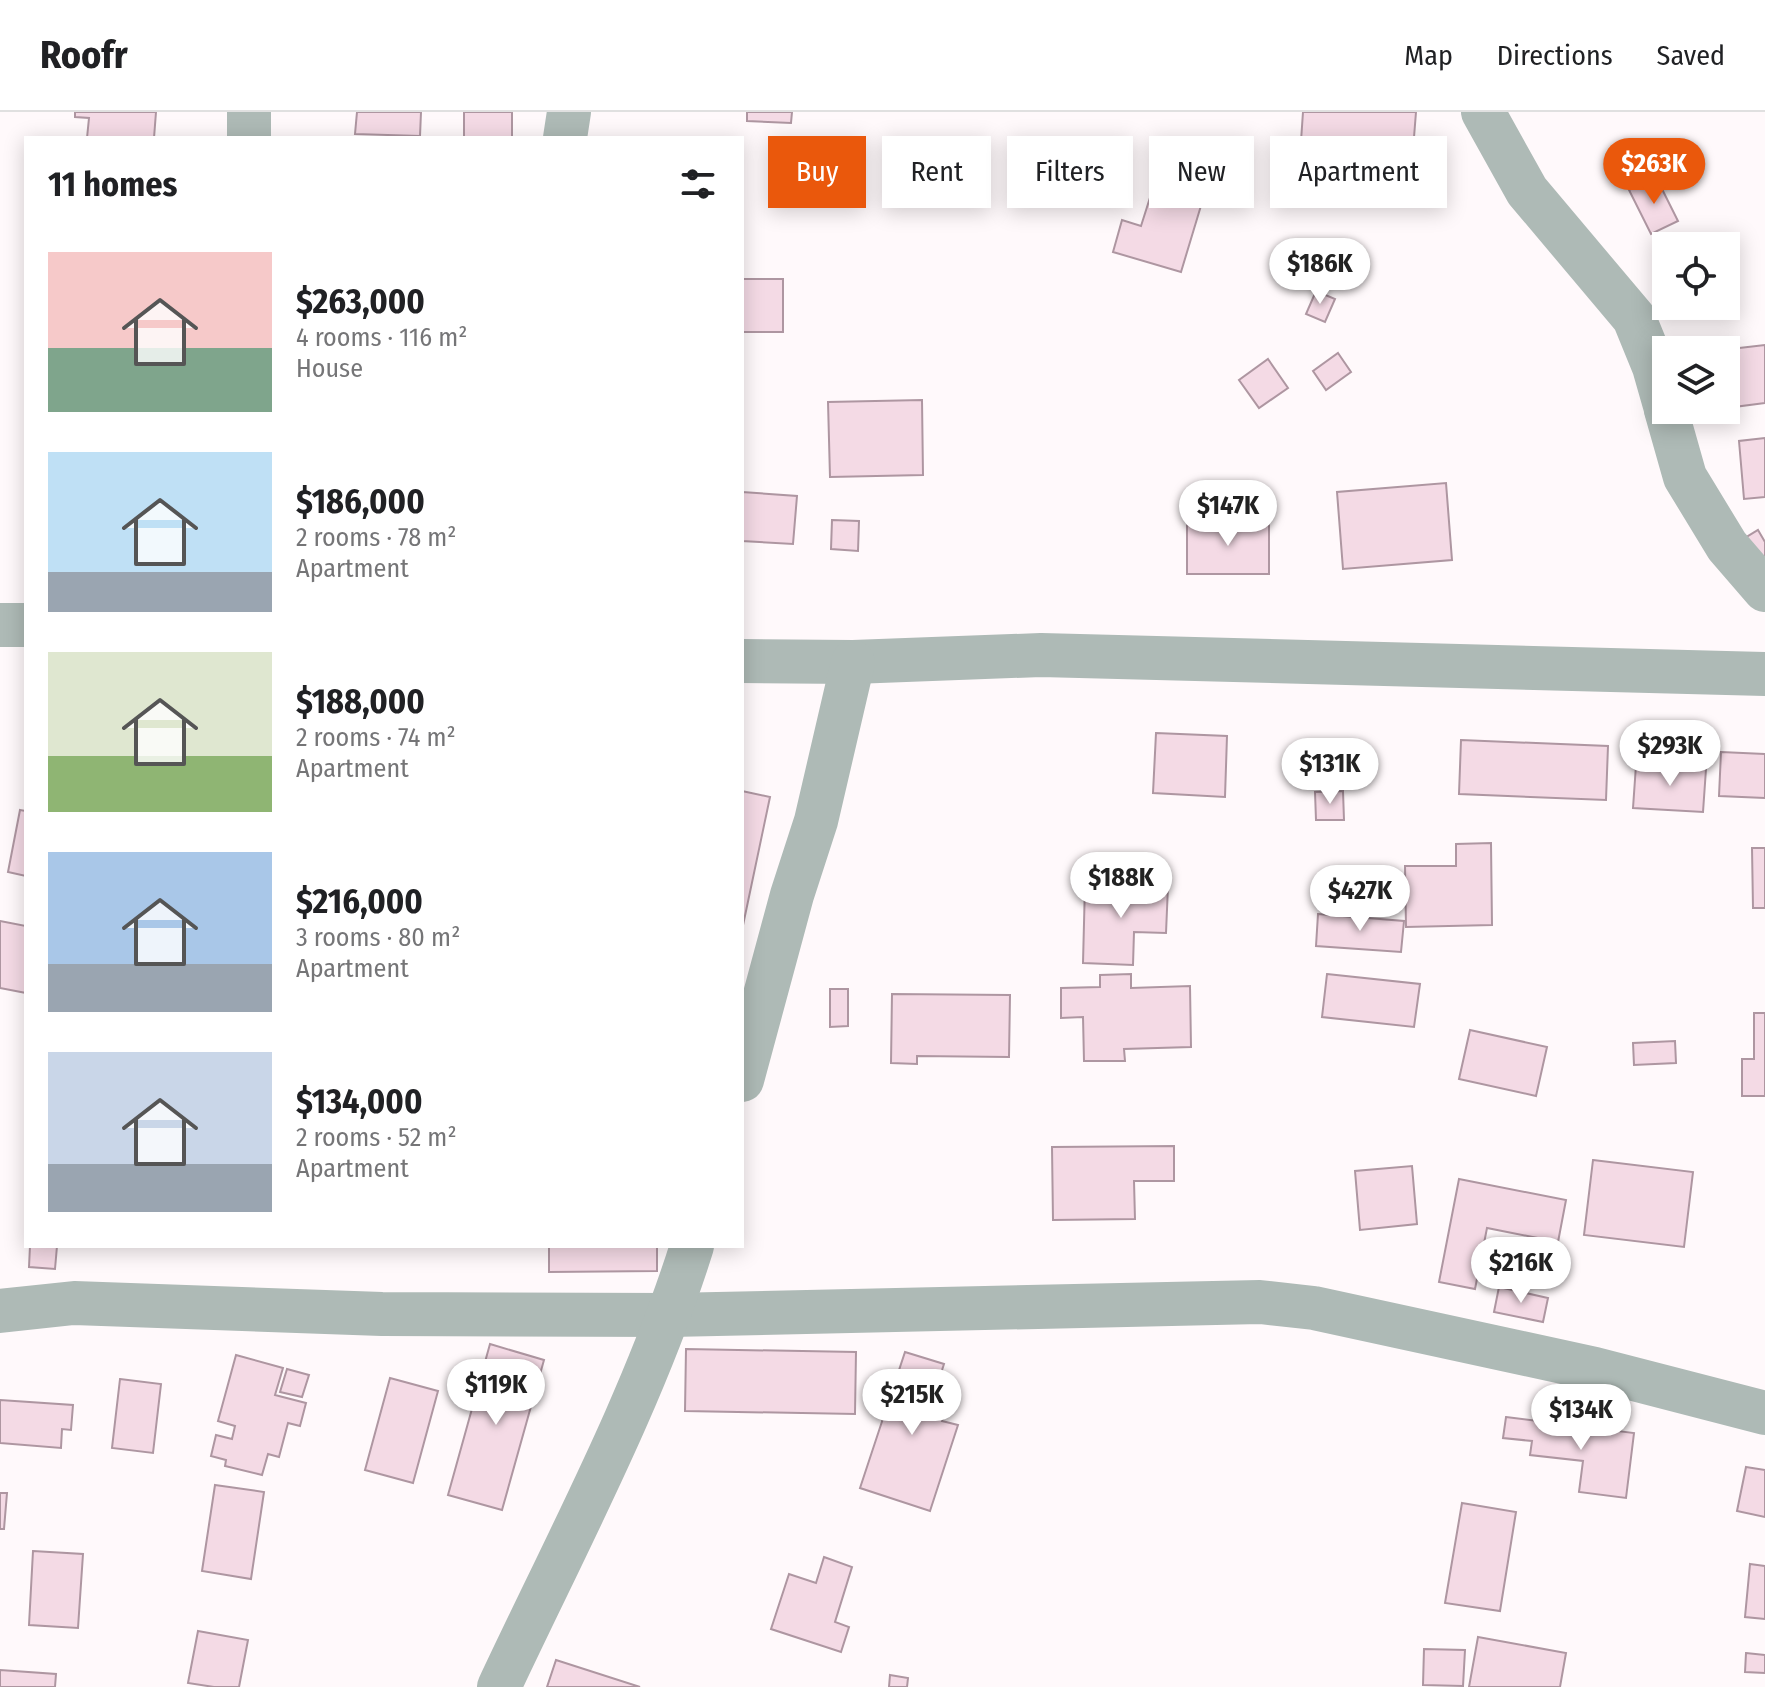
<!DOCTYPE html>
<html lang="en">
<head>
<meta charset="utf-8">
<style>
  :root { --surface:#fff; --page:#f2f2f2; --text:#202124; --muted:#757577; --line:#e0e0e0; --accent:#ea580c }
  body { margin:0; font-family:"Fira Sans Condensed",sans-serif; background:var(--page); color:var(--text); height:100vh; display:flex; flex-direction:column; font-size:30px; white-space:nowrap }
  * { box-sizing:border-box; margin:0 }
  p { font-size:26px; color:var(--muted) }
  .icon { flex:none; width:44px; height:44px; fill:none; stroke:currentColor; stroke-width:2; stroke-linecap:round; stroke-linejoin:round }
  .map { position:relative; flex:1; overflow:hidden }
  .panel { position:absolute; left:24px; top:24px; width:720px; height:1112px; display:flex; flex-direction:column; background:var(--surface); border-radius:0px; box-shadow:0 4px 20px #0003 }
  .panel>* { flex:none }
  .banner { position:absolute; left:768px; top:24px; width:760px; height:72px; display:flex; gap:16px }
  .controls { position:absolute; left:1652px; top:120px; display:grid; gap:16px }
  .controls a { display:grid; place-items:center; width:88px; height:88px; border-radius:0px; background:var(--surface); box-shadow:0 4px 20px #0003; font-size:40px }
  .price { position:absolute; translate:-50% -68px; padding:0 18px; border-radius:28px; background:#fff; color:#222; font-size:26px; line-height:52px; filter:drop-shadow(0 2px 4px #0008) }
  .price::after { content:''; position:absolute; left:50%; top:48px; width:24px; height:18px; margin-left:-12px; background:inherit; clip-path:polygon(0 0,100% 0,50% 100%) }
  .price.on { background:var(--accent); color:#fff }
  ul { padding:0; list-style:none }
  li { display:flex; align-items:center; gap:24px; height:200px; padding:0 24px }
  li span { display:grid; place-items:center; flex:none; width:224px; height:160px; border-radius:0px; color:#555 }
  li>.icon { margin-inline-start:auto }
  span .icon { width:96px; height:96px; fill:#fffc; stroke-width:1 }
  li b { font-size:34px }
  h2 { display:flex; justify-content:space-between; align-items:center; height:96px; padding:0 24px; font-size:34px }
  .tag { padding:0 28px; border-radius:0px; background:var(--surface); box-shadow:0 4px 20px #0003; font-size:28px; line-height:72px }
  .tag.on { background:var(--accent); color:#fff }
  header { display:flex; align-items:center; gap:48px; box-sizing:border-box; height:112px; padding:0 40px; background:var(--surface); border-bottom:2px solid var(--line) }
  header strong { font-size:38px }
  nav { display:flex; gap:44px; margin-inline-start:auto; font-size:28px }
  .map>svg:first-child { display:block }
  .building { fill:#f4dae5; stroke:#ae96a1; stroke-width:2 }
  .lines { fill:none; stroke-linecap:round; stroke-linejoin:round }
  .minor { stroke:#aebab6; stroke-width:44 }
</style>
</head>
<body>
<header>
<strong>Roofr</strong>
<nav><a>Map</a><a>Directions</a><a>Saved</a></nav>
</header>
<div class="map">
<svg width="1765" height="1575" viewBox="0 0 1765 1575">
  <rect width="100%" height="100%" fill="#fff9fb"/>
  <g class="building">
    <path d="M75,0H156L154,26H87L89,6L75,5Z"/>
    <path d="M357,0H421L420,24L355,22Z"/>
    <rect x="464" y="0" width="48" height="26"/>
    <path d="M747,0H792L791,11L747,9Z"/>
    <path d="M1303,0H1416L1413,38L1301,29Z"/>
    <path d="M1656,65L1678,109L1651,122L1629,78Z"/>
    <path d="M1154,73L1203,87L1181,160L1113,140L1122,108L1141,114Z"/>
    <rect x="742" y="167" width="41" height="53"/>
    <path d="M1316,179L1335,187L1325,210L1306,202Z"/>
    <path d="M1765,233V291L1726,296V238H1722Z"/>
    <path d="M1338,241L1351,260L1326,278L1313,259Z"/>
    <path d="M1268,247L1288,276L1259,296L1239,268Z"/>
    <path d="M922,288L923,363L830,365L828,290Z"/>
    <path d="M1765,326V385L1744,387L1739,329Z"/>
    <path d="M1446,371L1452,448L1343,457L1337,380Z"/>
    <path d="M742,380L797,384L793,432L742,429Z"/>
    <path d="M832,408L859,409L858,439L831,437Z"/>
    <rect x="1187" y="409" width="82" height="53"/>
    <path d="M1758,418L1765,430V450L1740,429Z"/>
    <path d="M1156,621L1227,624L1225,685L1153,681Z"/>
    <path d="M1461,628L1608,634L1606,688L1459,682Z"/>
    <path d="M1721,640L1765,642V686L1719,684Z"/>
    <path d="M1636,653L1706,657L1703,700L1633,696Z"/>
    <path d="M742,679L770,685L742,818Z"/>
    <path d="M1343,679L1344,708H1316L1315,680Z"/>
    <path d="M20,698L26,699V764L8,760Z"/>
    <path d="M1491,731L1492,813L1406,815L1405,754H1456V732Z"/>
    <path d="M1752,736H1765V796H1753Z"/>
    <path d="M1085,772L1168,774L1166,821L1134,820L1133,853L1083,851Z"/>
    <path d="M1318,802L1404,809L1401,840L1316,834Z"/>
    <path d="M0,809L26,814V881L0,876Z"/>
    <path d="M1131,862V876L1190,874L1191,935L1124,937L1125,949H1084L1083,905L1061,906V876L1100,875V863Z"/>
    <path d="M1327,862L1420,872L1414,915L1322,905Z"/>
    <path d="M830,877H848V914L830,915Z"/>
    <path d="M892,882L1010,883L1009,945L917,944V952L891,951Z"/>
    <path d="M1754,901H1765V984H1742V947H1754Z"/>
    <path d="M1470,918L1547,935L1536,984L1459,967Z"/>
    <path d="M1675,929L1676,951L1634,953L1633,931Z"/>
    <path d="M1174,1034V1069H1134L1135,1107L1053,1108L1052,1035Z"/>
    <path d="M1593,1048L1693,1060L1684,1135L1584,1123Z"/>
    <path d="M1412,1054L1417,1112L1360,1118L1355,1059Z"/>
    <path d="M1459,1067L1566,1088L1558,1130L1487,1116L1475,1177L1439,1170Z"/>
    <path d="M30,1134H57L55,1157L29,1155Z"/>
    <path d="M549,1134H657V1159L549,1160Z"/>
    <path d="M1499,1175L1548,1186L1543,1210L1494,1200Z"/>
    <path d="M490,1232L544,1248L502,1398L448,1383Z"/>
    <path d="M686,1237L856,1240L855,1302L685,1299Z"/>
    <path d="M905,1240L944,1252L935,1280L950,1286L942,1309L958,1313L930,1399L860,1376Z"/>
    <path d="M236,1243L283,1256L275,1283L306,1291L300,1314L288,1311L279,1345L268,1342L262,1363L225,1354L226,1348L211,1344L216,1323L232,1327L235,1314L218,1309Z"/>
    <path d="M287,1257L309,1263L302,1285L280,1280Z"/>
    <path d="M390,1266L438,1279L413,1371L365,1358Z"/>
    <path d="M120,1267L161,1272L153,1341L112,1336Z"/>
    <path d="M0,1288L73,1293L71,1318L62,1317L61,1336L0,1331Z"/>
    <path d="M1506,1305L1634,1321L1626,1386L1579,1380L1583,1349L1530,1343L1532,1329L1503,1326Z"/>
    <path d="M1746,1355L1765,1358V1405L1737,1399Z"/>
    <path d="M215,1373L264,1380L251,1467L202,1459Z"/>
    <path d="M0,1381H7L4,1417H0Z"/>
    <path d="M1462,1391L1516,1400L1500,1499L1445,1491Z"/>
    <path d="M33,1439L83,1442L78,1516L29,1513Z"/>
    <path d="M824,1445L852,1455L835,1510L849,1515L841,1540L771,1517L789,1462L816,1471Z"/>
    <path d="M1750,1452L1765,1454V1507L1745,1505Z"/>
    <path d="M198,1519L248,1528L239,1575H214L188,1571Z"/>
    <path d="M1478,1525L1566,1541L1560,1575H1469Z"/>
    <path d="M1424,1537L1465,1538L1463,1574L1423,1573Z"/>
    <path d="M1746,1541L1765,1543V1561L1745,1560Z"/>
    <path d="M556,1548L640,1575H547Z"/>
    <path d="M0,1558L56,1562L55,1575H0Z"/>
    <path d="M890,1563L908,1566L907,1575H889Z"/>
  </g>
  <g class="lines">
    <g class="minor">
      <path d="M1483,0L1527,79L1634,206L1654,255L1666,297"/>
      <path d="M249,26V0"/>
      <path d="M565,26L569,0"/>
      <path d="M1666,298L1685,365L1727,434L1765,478"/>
      <path d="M0,513H26"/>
      <path d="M742,549L853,550L1041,543L1765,562"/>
      <path d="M742,968L792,783L816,709L853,550"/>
      <path d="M0,1199L74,1191L382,1202L670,1203L1260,1190L1314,1196L1595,1257L1765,1301"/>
      <path d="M499,1575C567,1430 644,1287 692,1134"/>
    </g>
  </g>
</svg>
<div class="controls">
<a><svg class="icon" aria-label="locate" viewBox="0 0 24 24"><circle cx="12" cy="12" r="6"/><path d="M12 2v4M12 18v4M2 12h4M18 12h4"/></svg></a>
<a><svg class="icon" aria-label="layers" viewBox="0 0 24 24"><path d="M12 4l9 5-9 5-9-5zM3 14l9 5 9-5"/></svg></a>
</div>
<b class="price on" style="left:1654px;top:94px">$263K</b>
<b class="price" style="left:1320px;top:194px">$186K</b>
<b class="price" style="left:1228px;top:436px">$147K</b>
<b class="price" style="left:1670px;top:676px">$293K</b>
<b class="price" style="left:1330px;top:694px">$131K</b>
<b class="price" style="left:1121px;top:808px">$188K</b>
<b class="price" style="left:1360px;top:821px">$427K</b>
<b class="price" style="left:1521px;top:1193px">$216K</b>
<b class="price" style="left:496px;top:1315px">$119K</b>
<b class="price" style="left:912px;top:1325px">$215K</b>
<b class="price" style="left:1581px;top:1340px">$134K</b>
<div class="banner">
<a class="tag on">Buy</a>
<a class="tag">Rent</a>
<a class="tag">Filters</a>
<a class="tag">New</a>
<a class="tag">Apartment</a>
</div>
<section class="panel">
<h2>11 homes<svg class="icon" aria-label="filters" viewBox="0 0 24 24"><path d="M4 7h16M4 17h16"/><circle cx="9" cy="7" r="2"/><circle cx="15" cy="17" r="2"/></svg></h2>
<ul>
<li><span style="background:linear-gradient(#f6c9c9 60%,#7fa58c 0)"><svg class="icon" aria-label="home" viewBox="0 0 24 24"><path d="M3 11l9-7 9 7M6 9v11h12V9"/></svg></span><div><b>$263,000</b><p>4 rooms · 116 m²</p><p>House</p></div></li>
<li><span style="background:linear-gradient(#bfe0f5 75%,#9aa5b1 0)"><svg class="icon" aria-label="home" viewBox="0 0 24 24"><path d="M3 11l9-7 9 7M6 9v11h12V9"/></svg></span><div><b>$186,000</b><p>2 rooms · 78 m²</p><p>Apartment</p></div></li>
<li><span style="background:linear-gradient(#dfe7d0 65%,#8fb573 0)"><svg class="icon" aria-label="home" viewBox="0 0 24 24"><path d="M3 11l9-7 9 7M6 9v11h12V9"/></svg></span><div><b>$188,000</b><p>2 rooms · 74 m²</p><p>Apartment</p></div></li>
<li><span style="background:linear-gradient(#a9c7e8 70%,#9aa5b1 0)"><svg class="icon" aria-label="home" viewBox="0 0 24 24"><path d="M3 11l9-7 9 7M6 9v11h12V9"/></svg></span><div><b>$216,000</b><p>3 rooms · 80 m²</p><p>Apartment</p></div></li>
<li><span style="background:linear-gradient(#c9d6e8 70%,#9aa5b1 0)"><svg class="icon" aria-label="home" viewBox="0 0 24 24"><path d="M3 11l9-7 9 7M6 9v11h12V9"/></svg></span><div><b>$134,000</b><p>2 rooms · 52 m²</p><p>Apartment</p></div></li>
</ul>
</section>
</div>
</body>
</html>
